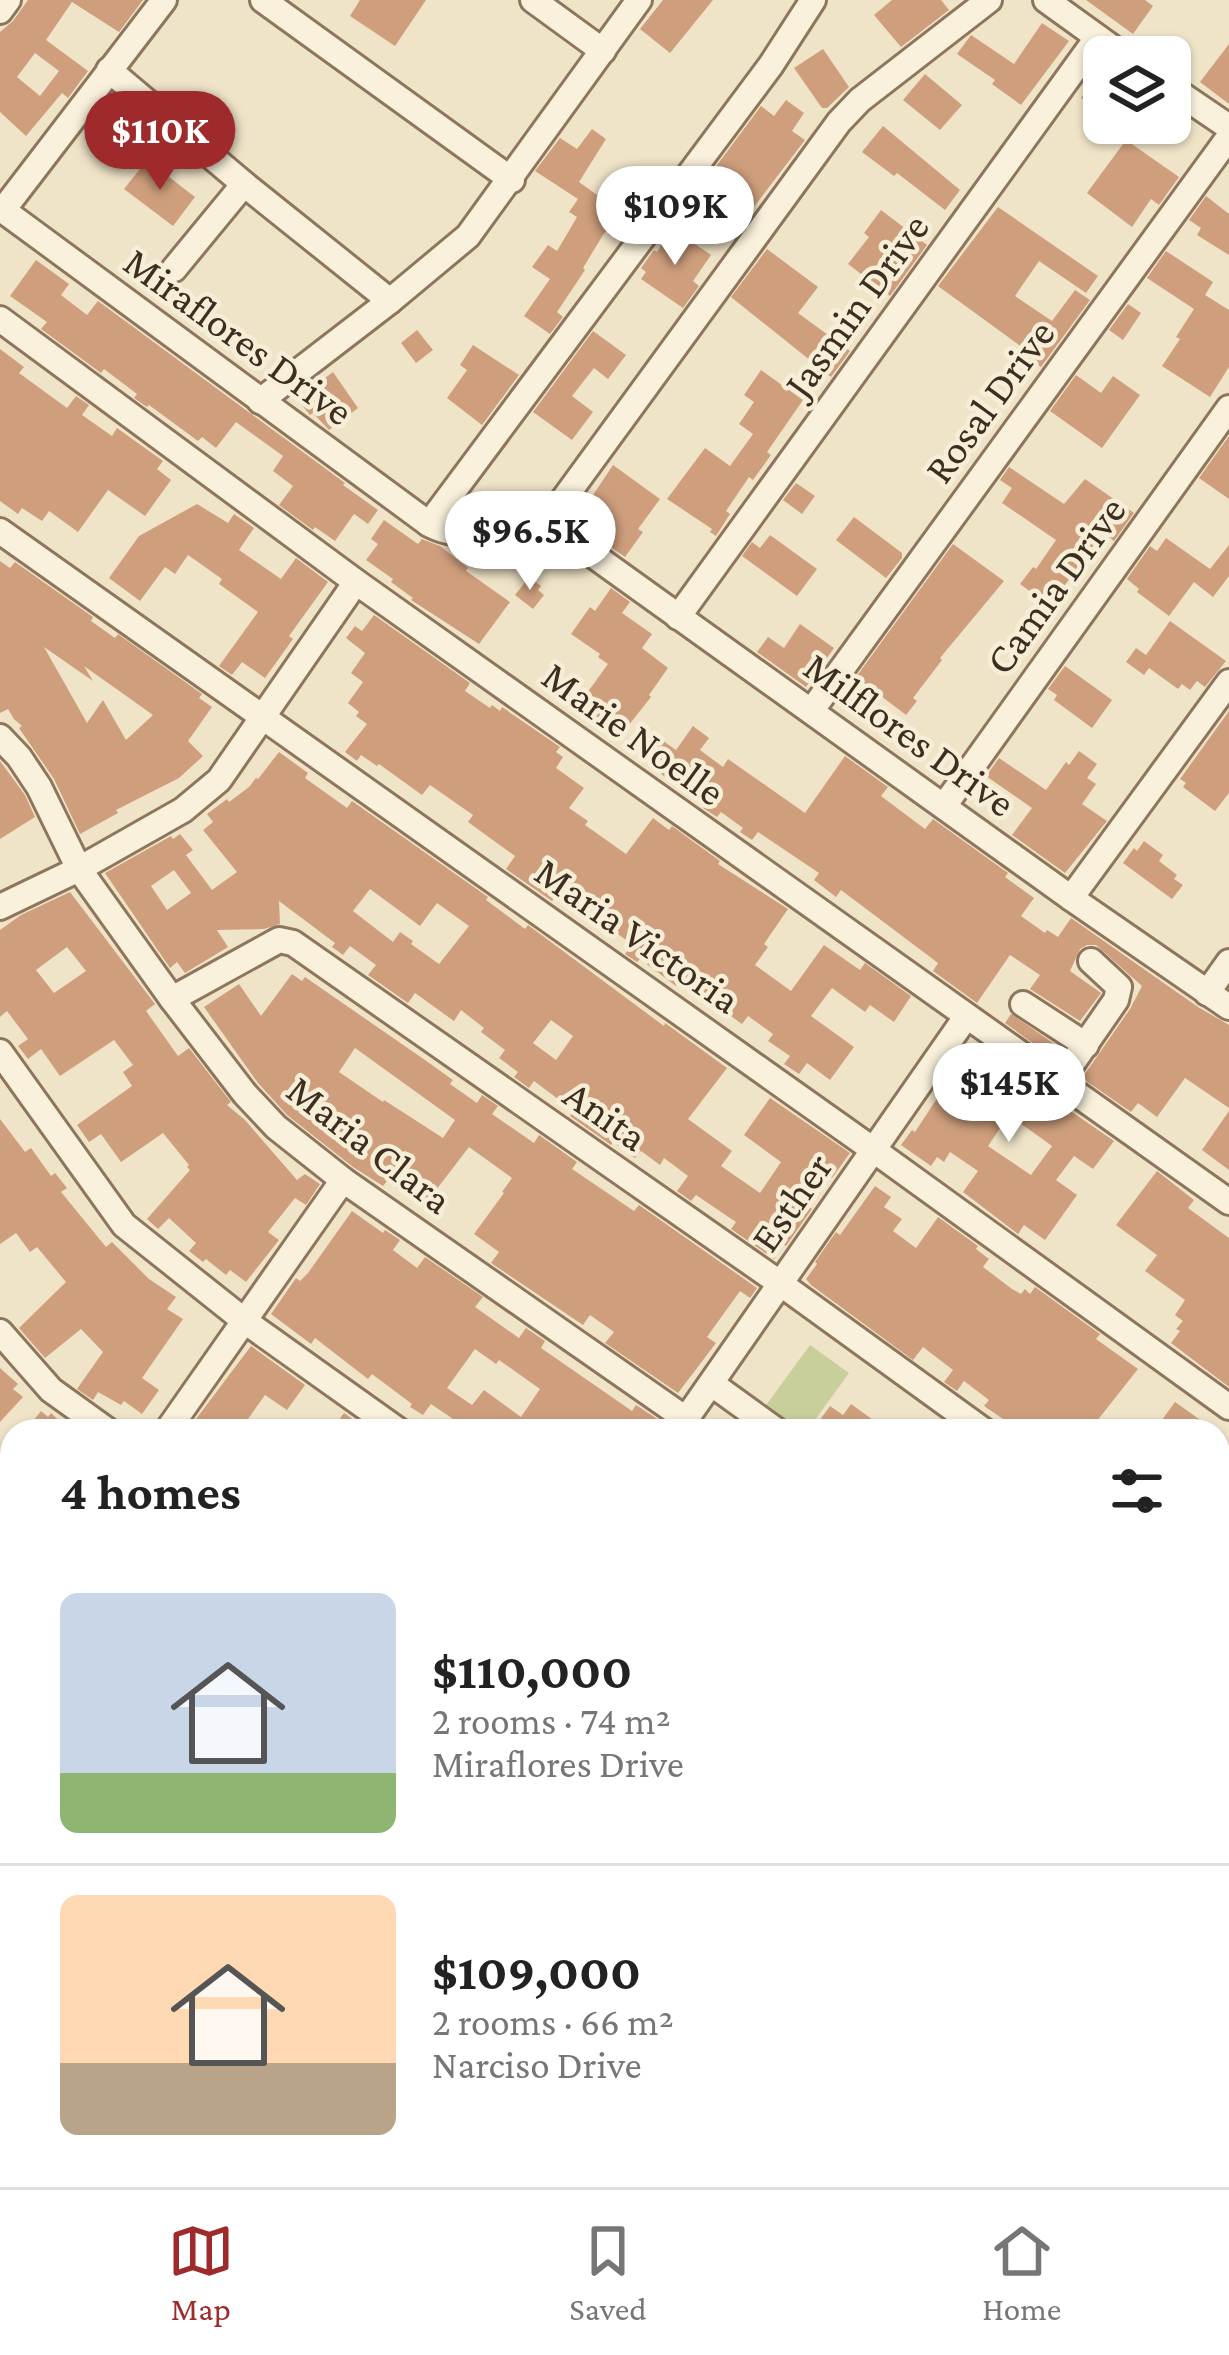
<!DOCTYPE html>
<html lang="en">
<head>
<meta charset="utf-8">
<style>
  :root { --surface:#fff; --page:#f6f6f6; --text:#222; --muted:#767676; --line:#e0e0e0; --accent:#9e2a2b }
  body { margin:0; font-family:"Crimson Pro",serif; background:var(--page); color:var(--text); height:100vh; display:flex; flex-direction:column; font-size:45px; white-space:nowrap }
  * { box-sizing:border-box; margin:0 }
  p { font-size:39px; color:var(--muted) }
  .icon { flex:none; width:66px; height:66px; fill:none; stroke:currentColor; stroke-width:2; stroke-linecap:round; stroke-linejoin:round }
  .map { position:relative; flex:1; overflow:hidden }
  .details { position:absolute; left:0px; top:1419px; width:1230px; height:768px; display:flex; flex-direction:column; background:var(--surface); border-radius:36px 36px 0 0; box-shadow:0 3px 9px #0004 }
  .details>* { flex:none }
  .fabs { position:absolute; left:1083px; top:36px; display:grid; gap:24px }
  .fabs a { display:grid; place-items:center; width:108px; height:108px; border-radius:18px; background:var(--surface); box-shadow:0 3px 9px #0004; font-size:60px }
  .price { position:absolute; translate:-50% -102px; padding:0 27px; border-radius:42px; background:#fff; color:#222; font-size:39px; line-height:78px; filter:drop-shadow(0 3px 6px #0008) }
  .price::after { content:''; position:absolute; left:50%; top:72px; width:36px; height:27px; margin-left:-18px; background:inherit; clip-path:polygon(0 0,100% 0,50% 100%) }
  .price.current { background:var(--accent); color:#fff }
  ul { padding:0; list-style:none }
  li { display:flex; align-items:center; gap:36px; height:300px; padding:0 60px }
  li+li { border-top:3px solid var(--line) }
  li span { display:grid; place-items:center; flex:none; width:336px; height:240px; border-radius:18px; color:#555 }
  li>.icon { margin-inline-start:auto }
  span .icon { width:144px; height:144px; fill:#fffc; stroke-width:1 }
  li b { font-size:51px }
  h2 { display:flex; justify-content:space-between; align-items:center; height:144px; padding:0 60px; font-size:51px }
  .dock { display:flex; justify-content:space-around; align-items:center; height:168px; border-top:3px solid var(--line); background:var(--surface); font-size:33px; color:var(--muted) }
  .dock a { display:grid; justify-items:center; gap:6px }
  .dock .current { color:var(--accent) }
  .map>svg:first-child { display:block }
  .grass { fill:#c9cf9b }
  .forest { fill:url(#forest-crowns) }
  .building { fill:#cf9f7d; fill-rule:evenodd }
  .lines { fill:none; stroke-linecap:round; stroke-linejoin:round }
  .minor-casing { stroke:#8d765c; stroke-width:30 }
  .highway-casing { stroke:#5b4430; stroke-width:39 }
  .minor { stroke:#faf1dc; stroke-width:24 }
  .highway { stroke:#e0a458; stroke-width:33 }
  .labels { text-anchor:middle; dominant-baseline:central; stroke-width:9; stroke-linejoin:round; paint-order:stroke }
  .street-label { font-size:42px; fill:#3d2e20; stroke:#f7eed8 }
</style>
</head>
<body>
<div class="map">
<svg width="1229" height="2187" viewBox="0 0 1229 2187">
  <defs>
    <pattern id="forest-crowns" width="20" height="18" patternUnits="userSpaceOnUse" patternTransform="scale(3)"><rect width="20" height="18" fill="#c9cf9b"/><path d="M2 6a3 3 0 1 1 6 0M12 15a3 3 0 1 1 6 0" fill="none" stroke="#aeb285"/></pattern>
  </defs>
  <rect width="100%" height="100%" fill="#f0e4c8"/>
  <g class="grass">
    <path d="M810,1345L849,1373L807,1431H796L764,1408Z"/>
    <path d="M512,2175H938L955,2187H514L507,2183Z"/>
  </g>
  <path class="forest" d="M1218,1605L1229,1613V1828L1218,1843Z"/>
  <g class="building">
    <path d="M28,0H143L119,32L72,2L46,40L88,71L68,98L62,93L26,136L0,112V32L13,21ZM35,53L59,71L40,96L17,77Z"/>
    <path d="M360,0H426L395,46L350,16Z"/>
    <path d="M663,0H713L670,53L640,29Z"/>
    <path d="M892,0H941L949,10L901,47L874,15Z"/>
    <path d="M1086,0H1145L1153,6L1133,34Z"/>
    <path d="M1042,23L1069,41L1021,105L992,84L995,80L957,54L971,35L1014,64Z"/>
    <path d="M1229,44V104L1200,82Z"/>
    <path d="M823,49L849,87L827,108H822L794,68Z"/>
    <path d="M1104,64V113L1081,98Z"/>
    <path d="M925,74L962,105L940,130L903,100Z"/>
    <path d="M786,100L804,113L792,131L805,140L737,229L694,196L761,106L774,116Z"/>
    <path d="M883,126L960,190L945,210L897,173L894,176L862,152Z"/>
    <path d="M592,129L606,139L579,182L621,212L603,235L583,268L585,270L557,312L563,317L550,334L524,316L550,279L532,267L548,245L557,251L577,217L569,212L578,199L535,171L560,138L577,149Z"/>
    <path d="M1126,140L1179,177L1159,205L1151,199L1132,227L1087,193Z"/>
    <path d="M147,160L195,197L173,226L124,189Z"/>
    <path d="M1206,196L1229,214V255L1197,235L1201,228L1189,220Z"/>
    <path d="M998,207L1098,276L1086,293L1039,261L1015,296L1052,321L1075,290L1090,300L1041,367L1027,357L1030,353L938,286Z"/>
    <path d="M881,210L927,245L890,296L848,264L869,237L864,233Z"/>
    <path d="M673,229L711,255L693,281L699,286L683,308L641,279L646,272L641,268L654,250L657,252Z"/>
    <path d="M767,249L818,287L798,313L850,351L831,377L731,297Z"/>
    <path d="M1166,251L1213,282L1205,295L1229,310V367L1210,397L1162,366L1180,339L1176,337L1194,309L1147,278Z"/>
    <path d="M36,260L69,284L61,295L87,315L98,301L345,483L343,485L378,510L368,524L354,514L335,541L315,527L313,530L279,505L293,486L273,471L283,456L236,422L216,448L202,437L198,441L149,405L147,407L134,398L137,394L104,369L101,373L41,329L47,322L10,296Z"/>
    <path d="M1128,304L1141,313L1123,340L1109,330Z"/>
    <path d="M417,330L433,350L416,363L401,343Z"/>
    <path d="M593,331L626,355L608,379L594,368L572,396L593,412L572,440L533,412Z"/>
    <path d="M473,345L519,375L482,425L447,398L467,370L460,365Z"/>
    <path d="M0,349L24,367L19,373L67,408L76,396L89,405L82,415L112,436L117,428L163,461L157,469L171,480L145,516L108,490L78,532L49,511L42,521L22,508L18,514L0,501Z"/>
    <path d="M761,370L803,400L767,452L771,455L753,480L749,477L726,511L730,514L716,536L710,532L712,529L667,499L705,448L730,466L753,434L739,424L754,402L744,395Z"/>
    <path d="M333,372L358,408L329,430L313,413L310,415L297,399Z"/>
    <path d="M1076,375L1101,393L1113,376L1140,395L1102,448L1050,411Z"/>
    <path d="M1229,436V499L1199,478Z"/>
    <path d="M613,465L660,499L638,529L643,532L625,557L575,522Z"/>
    <path d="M1009,467L1064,504L1085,479L1134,513L1114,541L1103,532L1050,606L1020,584L1033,567L1036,569L1056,540L1002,503L1012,488L1000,480Z"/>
    <path d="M796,483L815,496L802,514L783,500Z"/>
    <path d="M197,504L228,523L234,514L254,528L239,550L281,579L296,558L328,582L289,636L293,639L265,678L242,662L232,675L219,666L258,612L219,584L222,579L188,555L175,574L165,567L140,601L109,578L139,536Z"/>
    <path d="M854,517L902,553V558L886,578L836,540Z"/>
    <path d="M384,520L418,544L422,539L440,546L468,568L466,571L510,602L479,644L411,600L413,598L391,582L393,579L366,560L378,544L371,539Z"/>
    <path d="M770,535L817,569L797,596L742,556L752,542L760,548Z"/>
    <path d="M1166,538L1210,569L1229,545V576L1213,597L1194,582L1169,616L1137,592L1139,589L1127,579L1150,546L1157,551Z"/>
    <path d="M953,544L1004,581L940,658L942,660L913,698L917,701L906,715L856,677Z"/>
    <path d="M0,561L10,568L15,562L93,617L91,621L115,638L118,634L202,694L199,698L212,707L188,741L203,756L179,778L116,810L118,813L80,834L54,779L19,728L22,726L14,719L8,709L0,713ZM44,647L93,681L84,666L153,715L126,740L103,700L87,723Z"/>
    <path d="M529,577L541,586L538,590L544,595L533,609L515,595Z"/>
    <path d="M611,588L630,602L622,613L652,634L642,648L668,668L649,695L651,697L617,740L592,722L604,706L587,693L608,664L598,657L600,654L571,634L590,607L595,611Z"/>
    <path d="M374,615L470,683L465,691L490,708L492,705L500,711L502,707L560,747L556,752L563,757L556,768L584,788L569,808L588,821L585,825L626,854L653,818L669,830L672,826L720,861L718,864L788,909L764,944L768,947L755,965L791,991L824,945L860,970L865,963L911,996L894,1022L870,1005L865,1012L832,988L811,1016L854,1047L830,1080L807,1063L799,1074L784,1064L790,1056L768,1041L773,1034L748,1016L742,1024L681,980L676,986L640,959L637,962L625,954L632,944L609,928L613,923L590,906L592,903L565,883L552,901L506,869L515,856L468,822L473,815L430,785L422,795L379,764L377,766L361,755L357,761L345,752L367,724L356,716L359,712L348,703L363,682L351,673L365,653L346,638L355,626L362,631Z"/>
    <path d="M1170,621L1226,661L1205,687L1197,681L1190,690L1182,684L1178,689L1149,668L1144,675L1126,662L1136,648L1146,655Z"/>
    <path d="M800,624L834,648L806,687L757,652L768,637L784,648Z"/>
    <path d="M1065,666L1112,700L1092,728L1054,700L1057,695L1048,689Z"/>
    <path d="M1229,711V793L1215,811L1183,787L1186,783L1180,779Z"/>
    <path d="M693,726L709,738L700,750L723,767L728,759L805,813L845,756L888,787L881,796L925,829L933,819L1008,873L1005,877L1034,898L1021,916L1045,933L1047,930L1058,937L1071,918L1198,1007L1229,1025V1108L1185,1078L1157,1117L1138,1103L1131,1112L1082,1078L1130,1009L1142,986L1096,945H1087L1080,949L1070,971L1101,993L1080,1021L1030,989L1040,975L1010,955L977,1003L933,971L938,963L841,890L836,897L814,880L819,873L758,832L752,840L740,832L743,828L721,812L717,817L703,808L705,805L661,774L668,765L645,749L655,735L676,750Z"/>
    <path d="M1079,751L1097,764L1087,778L1096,784L1082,804L1107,821L1065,873L1012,835L1032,808L986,776L999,758L1046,790L1066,762L1069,765Z"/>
    <path d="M279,752L308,773L305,778L347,808L352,801L488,897L486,900L525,929L528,925L664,1026L665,1023L727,1068L688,1119L732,1151L721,1166L760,1193L781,1162L744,1135L770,1098L850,1153L832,1178L825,1172L803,1202L812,1209L786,1246L784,1245L774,1259L731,1229L736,1222L696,1195L691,1201L677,1191L688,1176L664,1158L660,1165L641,1151L635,1158L613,1142L611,1145L570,1116L574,1111L534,1081L529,1088L514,1077L518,1072L499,1058L505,1050L481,1032L484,1028L461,1010L454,1021L415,993L408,1003L368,975L376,965L350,946L343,955L332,947L335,943L279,901L280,924L264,929L217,930L228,947L185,973L177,962L170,968L105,873L171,836L173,839L180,834L193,850L186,855L212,890L237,872L203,830L213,822L207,814L227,799L229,802L249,787L256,778L258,779ZM174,870L191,893L167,910L151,886ZM370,889L420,926L437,903L469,926L439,964L411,944L413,941L400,932L393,942L353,911ZM551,1020L573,1036L556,1060L533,1043Z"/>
    <path d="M0,761L25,795L35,817L0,839Z"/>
    <path d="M1144,841L1163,855L1159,861L1177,875L1174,879L1183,885L1172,899L1123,863L1134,848L1137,851Z"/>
    <path d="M70,892L155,1004L146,1011L178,1056L189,1048L231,1102L227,1105L245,1120L297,1180L305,1174L320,1184L306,1205L295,1198L268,1232L279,1240L246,1282L230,1270L226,1275L206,1259L203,1262L189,1251L196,1243L169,1218L158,1229L147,1219L190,1170L187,1167L189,1165L163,1133L121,1162L101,1134L89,1142L77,1125L132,1086L123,1072L133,1065L114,1040L60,1076L41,1049L28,1059L18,1046L28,1039L7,1011L0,1017V930L21,915ZM67,947L86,971L54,993L36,970Z"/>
    <path d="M292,974L302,981L305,977L425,1060L453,1080L450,1084L477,1103L482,1095L498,1106L492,1114L534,1143L539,1135L577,1162L572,1169L634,1211L639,1205L757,1288L750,1298L740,1291L707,1337L716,1343L678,1393L605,1343L614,1332L590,1315L583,1325L491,1263L499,1252L474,1234L504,1193L502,1192L512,1178L469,1147L423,1207L387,1181L383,1186L353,1167L287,1115L258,1083L204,1007L239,984L261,1016ZM355,1048L455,1120L443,1138L384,1100L383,1102L339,1072Z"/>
    <path d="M1011,1014L1062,1049L1055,1059L1005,1023Z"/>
    <path d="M989,1055L1114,1141L1093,1169L1074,1156L1056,1180L1077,1195L1045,1240L1024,1225L1018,1234L963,1192L978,1171L950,1152L944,1162L937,1157L931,1166L901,1145L912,1130L915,1132L953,1074L968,1085ZM1009,1115L1052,1146L1031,1175L988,1146Z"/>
    <path d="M1229,1111V1170L1202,1150Z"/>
    <path d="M0,1119L25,1152L31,1148L51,1176L55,1173L67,1188L61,1192L106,1247L112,1242L149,1279L176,1297L167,1309L183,1319L142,1378L159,1390L142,1414L124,1401L121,1405L98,1392L93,1400L77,1389L103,1352L81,1329L45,1358L19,1328L66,1282L37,1247L30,1252L16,1233L0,1244Z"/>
    <path d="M1157,1171L1194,1200L1188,1208L1229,1238V1387L1171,1343L1180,1331L1176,1329L1183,1321L1175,1315L1185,1300L1145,1271L1157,1255L1116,1225Z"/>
    <path d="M875,1186L891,1197L884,1207L902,1219L893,1231L916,1248L938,1217L978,1246L976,1249L989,1259L983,1267L1012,1289L1021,1294L1025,1289L1030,1294L1035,1287L1100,1334L1096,1339L1138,1369L1089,1431H1000L1006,1421L984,1406L989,1400L964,1381L957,1391L944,1382L953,1370L923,1347L913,1360L811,1285L806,1279L817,1264L815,1262L836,1232L840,1235Z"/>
    <path d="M352,1211L383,1233L385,1230L400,1240L393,1250L417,1268L425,1257L483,1297L475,1307L519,1338L526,1328L545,1341L541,1348L632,1411L636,1405L662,1422L656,1431H466L457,1425L459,1423L431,1404L423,1415L410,1407L412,1404L372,1374L368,1379L315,1338L311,1344L271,1314L296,1278L300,1281L308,1273ZM475,1349L496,1364L499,1360L540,1389L521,1417L484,1390L472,1405L447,1388Z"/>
    <path d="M251,1346L305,1385L287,1410L265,1395L243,1426L235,1420L226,1431H187Z"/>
    <path d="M0,1368L18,1384L13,1389L23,1397L0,1422Z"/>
    <path d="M1175,1402L1216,1431H1154Z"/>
    <path d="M851,1404L876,1422L870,1431H812L830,1406L843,1415Z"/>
    <path d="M41,1411L48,1417L51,1413L70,1431H25Z"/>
    <path d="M344,1413L369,1431H331Z"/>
  </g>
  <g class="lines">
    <g class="minor-casing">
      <g id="minor">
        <path d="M263,0L512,180"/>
        <path d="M533,0L603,51"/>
        <path d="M1046,0L1125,57"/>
        <path d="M0,11L8,0"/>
        <path d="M109,70L244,184L390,301"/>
        <path d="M1170,87L1229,127"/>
        <path d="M0,208L429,524C463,543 511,530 547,522"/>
        <path d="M3,210L164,0"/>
        <path d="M174,269L244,184"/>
        <path d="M0,319L356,582L1229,1202"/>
        <path d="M260,401L390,301L468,236L639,0"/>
        <path d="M547,522L1071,898L1229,1007"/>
        <path d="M547,522L839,122L860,100L989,0"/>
        <path d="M429,524L771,65L813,0"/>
        <path d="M0,531L875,1151L1229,1407"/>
        <path d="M678,617L1097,38"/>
        <path d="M812,710L1229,137"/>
        <path d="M0,737L19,757L39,787L79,869L172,999L245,1094L276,1127L343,1180L686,1419"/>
        <path d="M944,806L1229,408"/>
        <path d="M1071,898L1229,682"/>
        <path d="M0,907L79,869L183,810L219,780L356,582"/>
        <path d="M1207,993L1229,962"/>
        <path d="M172,999L279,940L293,943L781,1284L984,1431"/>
        <path d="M1023,1004L1086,1045"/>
        <path d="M0,1052L124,1225L246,1322L399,1431"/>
        <path d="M1060,1081L1116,1000L1119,987L1091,961"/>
        <path d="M0,1332L51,1390L108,1431"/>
        <path d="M712,1384L777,1431"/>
        <path d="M679,1429L966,1017"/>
        <path d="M167,1431L343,1180"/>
        <path d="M0,1554L12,1563"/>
        <path d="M1218,1600L1229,1607"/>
        <path d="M0,1668L12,1651"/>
        <path d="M1218,1856L1229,1841"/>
        <path d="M0,2014L12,2022"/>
        <path d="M1218,2014L1229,2022"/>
        <path d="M0,2090L12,2099"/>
        <path d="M118,2175L136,2187"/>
        <path d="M240,2175L257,2187"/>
        <path d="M1146,2175L1163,2187"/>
        <path d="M481,2187L490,2175"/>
      </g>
    </g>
    <g class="highway-casing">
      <g id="highway">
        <path d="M0,2168L21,2187"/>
        <path d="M44,2175L60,2187"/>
      </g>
    </g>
    <use href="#minor" class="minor"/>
    <use href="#highway" class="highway"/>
  </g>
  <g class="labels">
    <g class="street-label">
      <text transform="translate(856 305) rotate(-54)">Jasmin Drive</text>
      <text transform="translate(239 336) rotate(36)">Miraflores Drive</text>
      <text transform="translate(989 401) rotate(-54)">Rosal Drive</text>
      <text transform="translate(1055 585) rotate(-54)">Camia Drive</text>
      <text transform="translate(634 733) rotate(36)">Marie Noelle</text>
      <text transform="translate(910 734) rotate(36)">Milflores Drive</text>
      <text transform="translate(638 935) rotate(35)">Maria Victoria</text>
      <text transform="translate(606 1115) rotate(35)">Anita</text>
      <text transform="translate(370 1144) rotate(38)">Maria Clara</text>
      <text transform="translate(791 1202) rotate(-55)">Esther</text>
    </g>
  </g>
</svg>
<div class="fabs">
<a><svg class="icon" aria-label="layers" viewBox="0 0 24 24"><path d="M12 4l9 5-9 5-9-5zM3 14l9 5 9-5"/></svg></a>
</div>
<b class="price current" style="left:160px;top:193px">$110K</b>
<b class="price" style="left:675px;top:268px">$109K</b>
<b class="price" style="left:530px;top:593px">$96.5K</b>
<b class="price" style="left:1009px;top:1145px">$145K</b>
<section class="details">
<h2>4 homes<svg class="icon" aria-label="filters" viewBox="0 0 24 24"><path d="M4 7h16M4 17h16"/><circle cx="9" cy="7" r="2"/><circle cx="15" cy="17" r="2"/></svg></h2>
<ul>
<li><span style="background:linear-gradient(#c9d6e8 75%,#8fb573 0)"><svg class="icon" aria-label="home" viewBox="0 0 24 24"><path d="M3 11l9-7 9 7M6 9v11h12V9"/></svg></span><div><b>$110,000</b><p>2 rooms · 74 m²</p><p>Miraflores Drive</p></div></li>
<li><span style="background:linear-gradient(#ffd9b3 70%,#b9a48a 0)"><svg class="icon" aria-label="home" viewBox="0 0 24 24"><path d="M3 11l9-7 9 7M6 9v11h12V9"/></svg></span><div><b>$109,000</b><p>2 rooms · 66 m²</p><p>Narciso Drive</p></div></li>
</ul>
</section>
</div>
<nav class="dock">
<a class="current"><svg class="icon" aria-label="map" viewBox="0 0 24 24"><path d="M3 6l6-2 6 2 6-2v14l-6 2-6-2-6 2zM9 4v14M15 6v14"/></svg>Map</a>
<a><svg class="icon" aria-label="saved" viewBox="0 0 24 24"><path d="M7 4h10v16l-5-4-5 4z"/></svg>Saved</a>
<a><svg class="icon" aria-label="home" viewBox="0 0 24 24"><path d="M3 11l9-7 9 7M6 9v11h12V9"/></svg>Home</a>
</nav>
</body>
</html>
